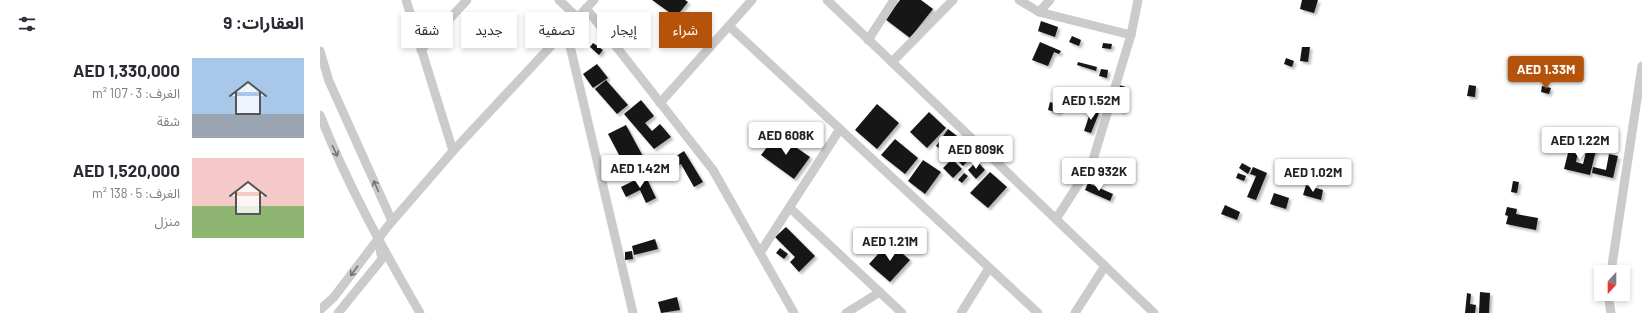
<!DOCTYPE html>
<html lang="ar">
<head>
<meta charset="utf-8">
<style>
  :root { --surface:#fff; --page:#f2f2f3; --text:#2b2b33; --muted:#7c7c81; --accent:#b45309 }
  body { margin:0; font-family:Barlow,"Noto Sans Arabic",sans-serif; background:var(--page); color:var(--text); direction:rtl; height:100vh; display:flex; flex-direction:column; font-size:15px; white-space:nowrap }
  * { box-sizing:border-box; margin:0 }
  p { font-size:13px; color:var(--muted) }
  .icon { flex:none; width:22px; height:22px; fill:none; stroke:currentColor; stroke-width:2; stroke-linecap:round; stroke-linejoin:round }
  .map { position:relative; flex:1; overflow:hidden; direction:ltr }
  .side { display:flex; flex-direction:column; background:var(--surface); width:320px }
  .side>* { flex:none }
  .top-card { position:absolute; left:12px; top:12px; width:380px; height:36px; direction:rtl; display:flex; gap:8px }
  .needle { width:26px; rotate:201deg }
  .tools { position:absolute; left:1274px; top:265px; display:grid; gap:8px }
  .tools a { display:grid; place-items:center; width:36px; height:36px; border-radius:0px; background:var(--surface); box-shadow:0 2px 6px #0003; font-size:20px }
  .price { position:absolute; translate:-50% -34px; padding:0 9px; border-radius:4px; background:#fff; color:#222; font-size:13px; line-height:26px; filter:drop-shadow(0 1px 2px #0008) }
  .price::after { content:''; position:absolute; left:50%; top:24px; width:12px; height:9px; margin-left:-6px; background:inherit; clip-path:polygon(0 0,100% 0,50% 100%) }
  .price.current { background:var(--accent); color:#fff }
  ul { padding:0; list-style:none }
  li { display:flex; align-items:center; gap:12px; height:100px; padding:0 16px }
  li span { display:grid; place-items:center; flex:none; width:112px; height:80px; border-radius:0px; color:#555 }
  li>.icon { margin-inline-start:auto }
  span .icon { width:48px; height:48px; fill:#fffc; stroke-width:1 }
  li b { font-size:17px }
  h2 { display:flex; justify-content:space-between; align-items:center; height:48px; padding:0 16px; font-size:17px }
  .tag { padding:0 14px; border-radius:0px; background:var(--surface); box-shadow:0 2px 6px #0003; font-size:14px; line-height:36px }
  .tag.current { background:var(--accent); color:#fff }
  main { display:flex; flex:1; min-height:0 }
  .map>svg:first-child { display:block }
  .building { fill:#151515; filter:url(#shadow) }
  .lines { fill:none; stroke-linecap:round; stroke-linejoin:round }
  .street { stroke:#cbcbcb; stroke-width:9 }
  .oneway { stroke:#757575 }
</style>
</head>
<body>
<main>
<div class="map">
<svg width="1322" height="313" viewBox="0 0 1322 313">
  <defs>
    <filter id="shadow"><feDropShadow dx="2.5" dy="2.5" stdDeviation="1" flood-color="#0004"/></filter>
  </defs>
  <rect width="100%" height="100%" fill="#fff"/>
  <g class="building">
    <path d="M332,0H365L368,2L356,17Z"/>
    <path d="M580,0H601L613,9L590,38L565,19Z"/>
    <path d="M982,0H998L994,13L980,9Z"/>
    <path d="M721,21L738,27L735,37L718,31Z"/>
    <path d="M752,36L761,40L759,46L749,42Z"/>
    <path d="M720,42L741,51L739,54L734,52L728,66L712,60Z"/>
    <path d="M273,43L283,50L279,55L270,47Z"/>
    <path d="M783,43L792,44L791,49L782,48Z"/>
    <path d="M982,47H990L988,62L980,61Z"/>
    <path d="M966,58L974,61L972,67L964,64Z"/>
    <path d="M758,62L777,67L776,71L757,65Z"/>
    <path d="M277,64L288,78L273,88L263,74Z"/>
    <path d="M781,69L788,70L787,78L779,76Z"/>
    <path d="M286,80L308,105L297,114L275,89Z"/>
    <path d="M799,85L806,87L802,99L795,96Z"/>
    <path d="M1149,85L1156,86L1155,97L1147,96Z"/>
    <path d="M1222,86L1231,88L1229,94L1221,92Z"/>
    <path d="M321,100L334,116L325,123L332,131L340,124L351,137L334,149L304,114Z"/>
    <path d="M730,102L742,106L739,113L728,110Z"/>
    <path d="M802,102L807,105L803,112L798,109Z"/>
    <path d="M557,104L579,123L557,149L535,130Z"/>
    <path d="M771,110L779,113L771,133L764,131Z"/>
    <path d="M609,112L626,128L607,148L590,132Z"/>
    <path d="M306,125L326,162L308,172L288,134Z"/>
    <path d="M628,129L637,136L634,141L638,144L630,156L616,146Z"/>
    <path d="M457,134L490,157L474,179L441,155Z"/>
    <path d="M575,139L598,158L585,174L561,155Z"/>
    <path d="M1250,145L1259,147L1256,162L1263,164L1267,148L1276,150L1270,175L1244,169Z"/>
    <path d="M643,147L652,156L643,166L634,157Z"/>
    <path d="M364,151L383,182L374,187L361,164L354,168L350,160Z"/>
    <path d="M1289,154L1298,156L1293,178L1272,173L1273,167L1286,170Z"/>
    <path d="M632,159L642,169L633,178L623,168Z"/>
    <path d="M603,160L621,172L605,194L588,181Z"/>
    <path d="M657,161L665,170L656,179L648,170Z"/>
    <path d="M922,163L931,168L928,174L919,168Z"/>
    <path d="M933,167L947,173L936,200L927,197L936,176L930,174Z"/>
    <path d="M670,172L687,187L668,208L650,193Z"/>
    <path d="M644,173L648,176L642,183L638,180Z"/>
    <path d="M918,173L926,176L924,181L916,178Z"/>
    <path d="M964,173H970L969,181H963Z"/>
    <path d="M325,175L336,198L326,203L320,190L306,197L301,187Z"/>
    <path d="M1193,181L1199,182L1197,193L1191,192Z"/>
    <path d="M768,183L793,194L790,201L765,190Z"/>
    <path d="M986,185L1003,190L1001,200L983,195Z"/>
    <path d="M954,193L969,198L966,209L950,204Z"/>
    <path d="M905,205L920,212L917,220L901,214Z"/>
    <path d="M1187,207L1197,209L1196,214L1218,218L1216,230L1186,224L1188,216L1185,215Z"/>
    <path d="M466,227L495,256L479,272L470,262L475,257L455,237Z"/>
    <path d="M335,239L338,249L314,255L312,246Z"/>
    <path d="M569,242L590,260L570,282L549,264Z"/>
    <path d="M460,248L468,254L464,259L456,253Z"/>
    <path d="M312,251L313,259L305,260V252Z"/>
    <path d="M1160,292L1170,293L1169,313H1159Z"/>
    <path d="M1147,293L1151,294L1150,304L1156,305L1155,313H1145Z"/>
    <path d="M357,297L360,310L341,313L338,302Z"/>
  </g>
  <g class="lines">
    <g class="street">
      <path d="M86,0L133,151"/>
      <path d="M239,0L257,17"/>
      <path d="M507,0L834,313"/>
      <path d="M699,0L719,12L811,35L772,163L736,219"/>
      <path d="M266,8L393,170L474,313"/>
      <path d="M719,12L730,0"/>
      <path d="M409,26L718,313"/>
      <path d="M246,29L313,313"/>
      <path d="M811,35L818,0"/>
      <path d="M548,40L574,0"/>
      <path d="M101,50L147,0"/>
      <path d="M0,51L9,81L72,221"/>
      <path d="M572,62L633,0"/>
      <path d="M340,103L432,0"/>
      <path d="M0,115C27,184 63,249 100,313"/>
      <path d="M470,208L582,313"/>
      <path d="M440,253L520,129"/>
      <path d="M1291,272L1322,66"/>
      <path d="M1288,294L1291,313"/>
      <path d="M0,310L14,297L68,226L133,151L274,0"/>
      <path d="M18,313L62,259L60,249"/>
      <path d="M526,313L560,292"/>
      <path d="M641,313L669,268"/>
      <path d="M755,313L785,266"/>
    </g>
  </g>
  <defs><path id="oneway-shaft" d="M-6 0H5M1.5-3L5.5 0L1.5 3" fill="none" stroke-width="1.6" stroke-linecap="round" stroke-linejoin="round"/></defs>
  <g class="oneway">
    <use href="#oneway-shaft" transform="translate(15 151) rotate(64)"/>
    <use href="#oneway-shaft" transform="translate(56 186) rotate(-114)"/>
    <use href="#oneway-shaft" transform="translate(34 271) rotate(127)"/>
  </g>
</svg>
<div class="tools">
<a><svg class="needle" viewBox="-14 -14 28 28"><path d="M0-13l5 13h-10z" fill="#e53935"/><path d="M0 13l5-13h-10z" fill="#7c7c81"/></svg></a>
</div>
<b class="price current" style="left:1226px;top:90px">AED 1.33M</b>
<b class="price" style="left:771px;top:121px">AED 1.52M</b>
<b class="price" style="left:466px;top:156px">AED 608K</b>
<b class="price" style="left:1260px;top:161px">AED 1.22M</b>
<b class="price" style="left:656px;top:170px">AED 809K</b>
<b class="price" style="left:320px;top:189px">AED 1.42M</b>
<b class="price" style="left:779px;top:192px">AED 932K</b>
<b class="price" style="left:993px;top:193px">AED 1.02M</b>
<b class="price" style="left:570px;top:262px">AED 1.21M</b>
<div class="top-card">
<a class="tag current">شراء</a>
<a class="tag">إيجار</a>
<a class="tag">تصفية</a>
<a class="tag">جديد</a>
<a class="tag">شقة</a>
</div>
</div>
<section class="side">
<h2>العقارات: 9<svg class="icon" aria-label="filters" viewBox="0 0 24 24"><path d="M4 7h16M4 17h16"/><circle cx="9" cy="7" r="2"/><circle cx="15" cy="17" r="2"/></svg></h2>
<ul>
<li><span style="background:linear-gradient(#a9c7e8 70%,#9aa5b1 0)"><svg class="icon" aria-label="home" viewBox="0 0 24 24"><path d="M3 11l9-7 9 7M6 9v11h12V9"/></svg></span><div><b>AED 1,330,000</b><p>الغرف: 3 · 107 m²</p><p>شقة</p></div></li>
<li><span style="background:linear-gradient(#f6c9c9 60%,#8fb573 0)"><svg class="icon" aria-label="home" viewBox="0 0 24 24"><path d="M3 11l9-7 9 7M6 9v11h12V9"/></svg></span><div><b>AED 1,520,000</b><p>الغرف: 5 · 138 m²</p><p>منزل</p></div></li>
</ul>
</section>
</main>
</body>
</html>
